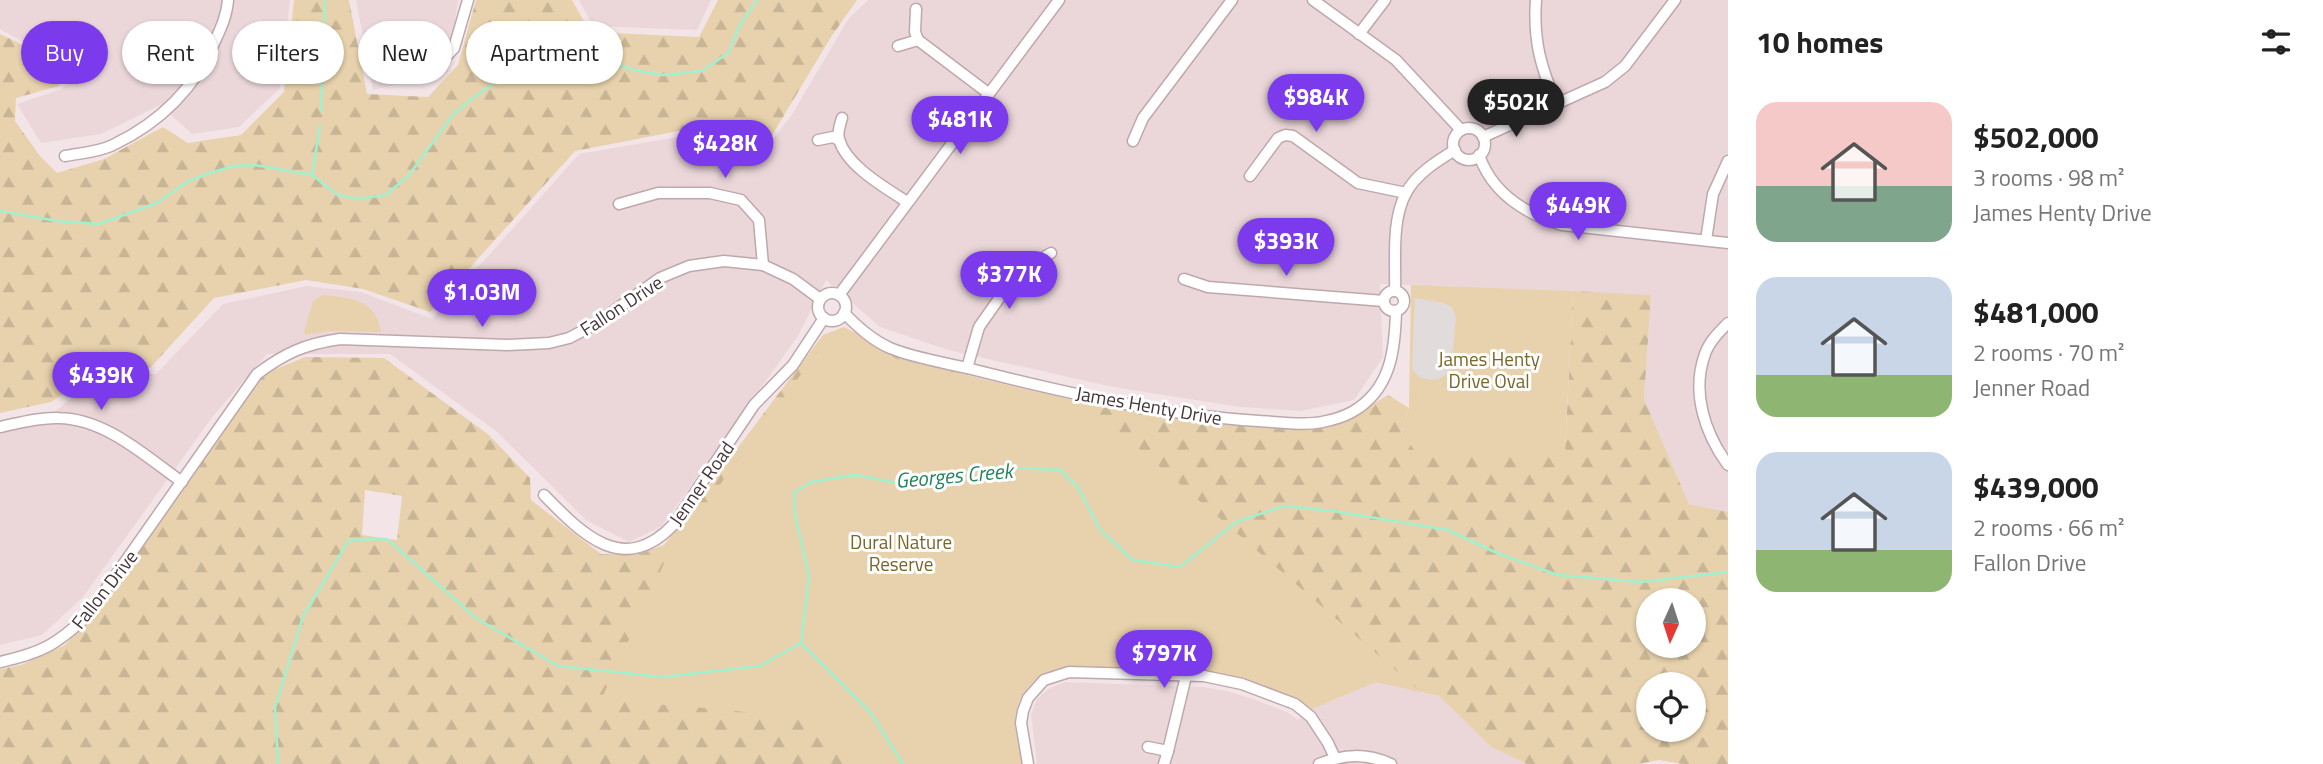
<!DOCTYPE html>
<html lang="en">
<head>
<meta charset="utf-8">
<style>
  :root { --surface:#fff; --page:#f6f6f6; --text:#222; --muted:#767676; --accent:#7c3aed }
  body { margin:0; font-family:"Titillium Web",sans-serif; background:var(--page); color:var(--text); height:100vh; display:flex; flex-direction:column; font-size:26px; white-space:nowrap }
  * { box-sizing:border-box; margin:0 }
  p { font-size:23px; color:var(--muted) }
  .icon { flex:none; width:38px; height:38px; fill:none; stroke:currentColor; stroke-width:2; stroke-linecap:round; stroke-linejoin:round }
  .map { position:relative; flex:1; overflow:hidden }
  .side { display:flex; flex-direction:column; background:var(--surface); width:595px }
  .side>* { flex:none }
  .hud { position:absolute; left:21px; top:21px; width:665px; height:63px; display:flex; gap:14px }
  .needle { width:46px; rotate:183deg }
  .tools { position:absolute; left:1636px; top:588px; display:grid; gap:14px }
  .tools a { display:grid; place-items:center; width:70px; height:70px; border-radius:50%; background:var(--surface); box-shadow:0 2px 5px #0004; font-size:35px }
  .price { position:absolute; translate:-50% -60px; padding:0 16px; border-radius:24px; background:var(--accent); color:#fff; font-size:23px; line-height:46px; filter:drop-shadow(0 2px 4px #0008) }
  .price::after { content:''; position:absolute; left:50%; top:42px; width:21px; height:16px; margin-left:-10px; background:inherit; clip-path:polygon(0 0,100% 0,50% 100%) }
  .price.on { background:#222; color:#fff }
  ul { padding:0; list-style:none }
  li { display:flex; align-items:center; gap:21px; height:175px; padding:0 28px }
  li span { display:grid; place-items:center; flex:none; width:196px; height:140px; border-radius:21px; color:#555 }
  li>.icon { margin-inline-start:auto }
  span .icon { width:84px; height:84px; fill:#fffc; stroke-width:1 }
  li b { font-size:30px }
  h2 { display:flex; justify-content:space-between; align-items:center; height:84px; padding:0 28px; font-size:30px }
  .pill { padding:0 24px; border-radius:32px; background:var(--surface); box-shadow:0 2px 5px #0004; font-size:24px; line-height:63px }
  .pill.on { background:var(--accent); color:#fff }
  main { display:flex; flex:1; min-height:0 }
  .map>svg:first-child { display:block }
  .residential { fill:#ebd7da }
  .forest { fill:url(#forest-firs); fill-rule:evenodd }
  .green { fill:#e8d2ad }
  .parking { fill:#e1dbdc }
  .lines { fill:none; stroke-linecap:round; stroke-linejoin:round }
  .stream { stroke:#a0f1cf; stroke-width:2.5 }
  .minor-casing { stroke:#bea8ac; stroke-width:13 }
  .minor { stroke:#fff; stroke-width:10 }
  .labels { text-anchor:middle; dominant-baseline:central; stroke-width:6; stroke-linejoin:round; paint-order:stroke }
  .street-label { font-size:19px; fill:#453538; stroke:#fff }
  .park-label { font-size:19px; fill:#786727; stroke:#fff }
  .water-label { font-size:21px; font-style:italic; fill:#25825c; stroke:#fff }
</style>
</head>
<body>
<main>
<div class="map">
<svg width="1728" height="764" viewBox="0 0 1728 764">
  <defs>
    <pattern id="forest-firs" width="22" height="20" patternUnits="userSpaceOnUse" patternTransform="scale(1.75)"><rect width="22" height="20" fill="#e8d2ad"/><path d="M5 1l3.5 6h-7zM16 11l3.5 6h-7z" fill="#c8b596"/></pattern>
  </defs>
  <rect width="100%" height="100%" fill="#f3e5e7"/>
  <g class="residential">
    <path d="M0,0H290L280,88L239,127L192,134L160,105L101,134L41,143L17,104L62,89L77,72L0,29Z"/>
    <path d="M356,0H458L448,72L373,90Z"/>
    <path d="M579,0H711L697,30L593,26Z"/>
    <path d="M868,0H1728V512L1689,504L1644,399L1651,295L1380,284L1383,357L1354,400L1301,411L1240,407L1113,387L948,350L880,327L826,280L798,336L662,526L629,542L586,520L496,431L390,354H267L213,416L83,597L42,635L0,645V431L45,421L65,403L101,377L156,374L223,304L307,286L361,292L432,319L579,154L689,135L755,162L791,116L849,18Z"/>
    <path d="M1065,682L1202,687L1227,691L1253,699L1287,712L1298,720L1309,710L1376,682L1439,696L1491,747L1527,764H1037L1031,715L1037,699L1048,689Z"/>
  </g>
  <g class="forest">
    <path d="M294,0H349L367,94L428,97L458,65L476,0H572L590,32L699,37L718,0H857L831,37L759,157L689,129L575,151L430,312L363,289L306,280L214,298L150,368L99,370L51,402L0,413V34L19,43L57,74L59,86L16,98L15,121L40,156L57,173L104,159L163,127L188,143L241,135L284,92Z"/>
    <path d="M1573,291L1651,295L1644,399L1689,504L1728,512V764H1683L1659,760L1638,764H1527L1491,747L1439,696L1376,682L1309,710C1241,660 1147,670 1068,667C1040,672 1016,690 1015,721C1014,735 1020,750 1022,764H0V669L21,665L65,645L105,601L262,375L305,357L384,358L489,435L530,478L531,500L601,554L637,555L664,545L823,335L844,327L901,357L1047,397L1219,423L1303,428L1344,422L1388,395L1409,408L1401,434L1565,451ZM365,490L402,496L397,540L362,535ZM1648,600H1694V646H1648ZM1648,684H1694V730H1648Z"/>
  </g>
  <g class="green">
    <path d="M1411,285L1573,291L1565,451L1461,456L1444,452L1429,458L1418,454L1401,434L1409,408Z"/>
    <path d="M323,295C351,298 376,299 381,332L330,331L305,335L304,331L313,301Z"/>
    <path d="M841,328L899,360L1086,403L1421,692L1376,682L1309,710C1241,660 1147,670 1068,667C1040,672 1016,690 1015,721C1015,735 1020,750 1022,764H849L811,719L717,709L601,700L667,557L832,332Z"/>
  </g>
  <path class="parking" d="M1415,298L1444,303L1452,307L1456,317L1451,371L1439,379L1430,380L1419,377L1412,369Z"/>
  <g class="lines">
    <g class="stream">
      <path d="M321,111L325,0"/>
      <path d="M312,175L320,126"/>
      <path d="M0,211L57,221L99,224L157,203L187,182L207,174L233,166L255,165L312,175L338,195L357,199L386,195L409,175L452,116L470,100L533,56L558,52L584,53L634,70L663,75L702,71L728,53L740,25L757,0"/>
      <path d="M802,644L870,712L903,764"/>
      <path d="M278,764L275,708L303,616L349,540L387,539L476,618L558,666L662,677L760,666L801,643L809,576L795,515L794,493L811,482L855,475L902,484L993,467L1060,470L1078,487L1100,530L1133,560L1180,567L1236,522L1284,506L1333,511L1448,530L1497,553L1558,575L1641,582L1728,572"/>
    </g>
    <g class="minor-casing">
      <g id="minor">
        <path d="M1313,0L1396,60L1461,130"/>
        <path d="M1536,0C1533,41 1541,68 1557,105"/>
        <path d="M916,9L915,32L918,40L988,93"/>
        <path d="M1359,34L1385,0"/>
        <path d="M898,46L918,40"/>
        <path d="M437,66L454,48L468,0"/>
        <path d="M842,118C840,125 837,132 839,139C846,166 886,188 907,202"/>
        <circle cx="1469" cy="144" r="16"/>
        <path d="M1483,137L1605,82L1625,66L1675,0"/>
        <path d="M818,140L833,137L839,140"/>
        <path d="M1133,141L1143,118L1232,0"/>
        <path d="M1479,155C1492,193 1526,214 1562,225L1728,243"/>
        <path d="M65,156C81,153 99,152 113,145C159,123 195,88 215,41C221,28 227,15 228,0"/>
        <path d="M1250,176L1278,138L1285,135L1293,136L1358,183L1406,193"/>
        <path d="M619,204L658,193H710L741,200L759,220L763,265"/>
        <path d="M1706,240L1713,194L1728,161"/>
        <path d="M1184,279L1208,287L1384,301"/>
        <circle cx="1394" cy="301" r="10"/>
        <path d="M1395,291C1396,260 1391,221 1406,193C1416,174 1437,161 1455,150"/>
        <circle cx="832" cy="307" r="14"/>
        <path d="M839,295L1059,0"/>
        <path d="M844,313C858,327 872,340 890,348C914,358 942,362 967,368C1062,392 1161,415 1259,421C1279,422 1302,426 1322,422C1333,420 1343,417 1352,412C1391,390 1395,350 1396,311"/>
        <path d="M1728,323C1719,332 1709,342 1705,354C1691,392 1705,434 1728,465"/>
        <path d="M967,368L979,327L1007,287L1020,271L1051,253"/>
        <path d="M0,427C19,423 39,417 59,418C106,419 145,456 182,482"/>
        <path d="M544,495C583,535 624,577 674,524L754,405L793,365L824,318"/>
        <path d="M0,662C41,653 56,645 87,616L257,374C285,353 305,344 340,339L507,345L549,343L569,338L594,325L660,278L689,266L724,261L763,265L793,279L820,299"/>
        <path d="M1148,747L1168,751L1186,676"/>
        <path d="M1028,764L1021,723L1023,711L1028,698L1044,680L1069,672L1204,676L1242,684L1295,704L1311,717L1328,743L1335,758"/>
        <path d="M1164,764L1168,751"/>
        <path d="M1319,764C1344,754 1366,753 1391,764"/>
      </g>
    </g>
    <use href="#minor" class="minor"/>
  </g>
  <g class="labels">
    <g class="street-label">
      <text transform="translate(621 305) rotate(-33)">Fallon Drive</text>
      <text transform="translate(1149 405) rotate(10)">James Henty Drive</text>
      <text transform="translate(701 483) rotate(-55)">Jenner Road</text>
      <text transform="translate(104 589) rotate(-52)">Fallon Drive</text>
    </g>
    <g class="park-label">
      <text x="1489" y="358">James Henty<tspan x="1489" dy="22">Drive Oval</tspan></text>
      <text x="901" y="541">Dural Nature<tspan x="901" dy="22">Reserve</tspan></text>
    </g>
    <g class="water-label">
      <text transform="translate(954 475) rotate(-5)">Georges Creek</text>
    </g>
  </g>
</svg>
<div class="tools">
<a><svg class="needle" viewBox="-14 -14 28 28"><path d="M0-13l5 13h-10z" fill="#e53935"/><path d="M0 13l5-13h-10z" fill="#767676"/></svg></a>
<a><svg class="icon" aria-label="locate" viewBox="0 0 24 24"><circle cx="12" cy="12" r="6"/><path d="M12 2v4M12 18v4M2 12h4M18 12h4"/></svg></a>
</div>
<b class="price" style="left:1316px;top:134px">$984K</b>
<b class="price on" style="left:1516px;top:139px">$502K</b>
<b class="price" style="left:960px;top:156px">$481K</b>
<b class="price" style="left:725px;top:180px">$428K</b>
<b class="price" style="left:1578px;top:242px">$449K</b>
<b class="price" style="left:1286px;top:278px">$393K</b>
<b class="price" style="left:1009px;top:311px">$377K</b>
<b class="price" style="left:482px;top:329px">$1.03M</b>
<b class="price" style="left:101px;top:412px">$439K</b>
<b class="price" style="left:1164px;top:690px">$797K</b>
<div class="hud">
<a class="pill on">Buy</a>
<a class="pill">Rent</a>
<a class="pill">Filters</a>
<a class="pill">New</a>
<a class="pill">Apartment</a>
</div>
</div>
<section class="side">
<h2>10 homes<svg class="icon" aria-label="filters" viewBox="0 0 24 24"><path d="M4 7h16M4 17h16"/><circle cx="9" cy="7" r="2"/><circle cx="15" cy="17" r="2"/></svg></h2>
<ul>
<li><span style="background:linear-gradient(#f6c9c9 60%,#7fa58c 0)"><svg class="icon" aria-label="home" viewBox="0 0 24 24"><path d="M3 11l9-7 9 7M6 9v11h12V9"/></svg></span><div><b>$502,000</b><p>3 rooms · 98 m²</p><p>James Henty Drive</p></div></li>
<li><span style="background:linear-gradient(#c9d6e8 70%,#8fb573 0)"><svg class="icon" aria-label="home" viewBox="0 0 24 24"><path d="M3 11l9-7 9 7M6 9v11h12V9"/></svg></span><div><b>$481,000</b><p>2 rooms · 70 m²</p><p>Jenner Road</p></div></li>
<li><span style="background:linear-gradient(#c9d6e8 70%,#8fb573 0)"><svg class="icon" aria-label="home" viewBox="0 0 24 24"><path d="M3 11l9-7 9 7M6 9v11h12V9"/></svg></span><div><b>$439,000</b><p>2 rooms · 66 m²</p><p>Fallon Drive</p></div></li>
</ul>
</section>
</main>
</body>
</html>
